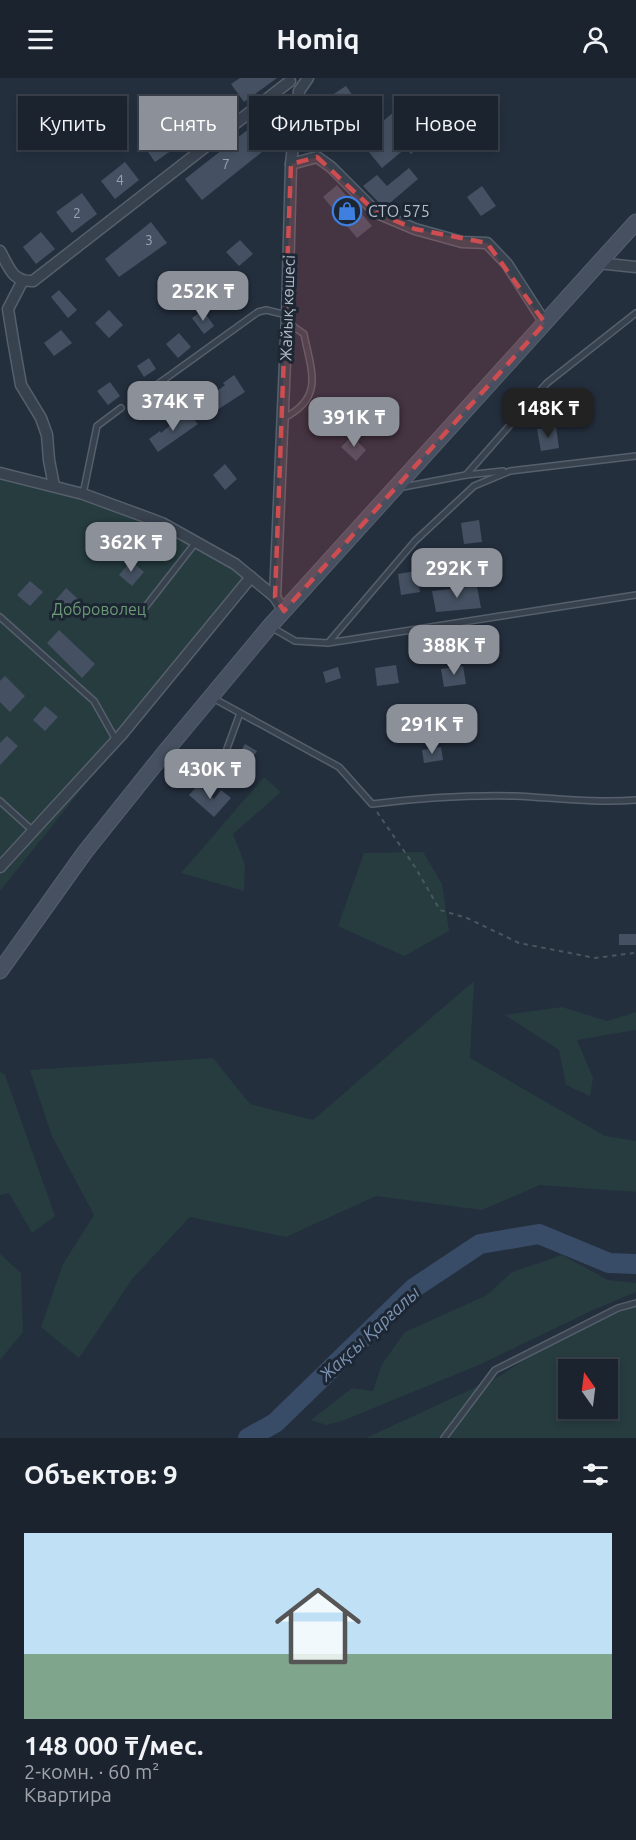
<!DOCTYPE html>
<html lang="ru">
<head>
<meta charset="utf-8">
<style>
  :root { --surface:#1b232e; --page:#242b36; --text:#f1f3f6; --muted:#a0a4aa; --line:#39404a; --accent:#8c9099 }
  body { margin:0; font-family:Ubuntu,sans-serif; background:var(--page); color:var(--text); height:100vh; display:flex; flex-direction:column; font-size:22px; white-space:nowrap }
  * { box-sizing:border-box; margin:0 }
  p { font-size:20px; color:var(--muted) }
  .icon { flex:none; width:33px; height:33px; fill:none; stroke:currentColor; stroke-width:2; stroke-linecap:round; stroke-linejoin:round }
  .map { position:relative; height:1360px; overflow:hidden }
  .details { display:flex; flex-direction:column; background:var(--surface); flex:1 }
  .details>* { flex:none }
  .hud { position:absolute; left:18px; top:18px; width:600px; height:54px; display:flex; gap:12px }
  .needle { width:39px; rotate:346deg }
  .fabs { position:absolute; left:558px; top:1281px; display:grid; gap:12px }
  .fabs a { display:grid; place-items:center; width:60px; height:60px; border-radius:0px; background:var(--surface); box-shadow:0 3px 9px #0003,0 0 0 2px var(--line); font-size:30px }
  .price { position:absolute; translate:-50% -51px; padding:0 14px; border-radius:12px; background:var(--accent); color:#fff; font-size:20px; line-height:39px; filter:drop-shadow(0 2px 3px #0008) }
  .price::after { content:''; position:absolute; left:50%; top:36px; width:18px; height:14px; margin-left:-9px; background:inherit; clip-path:polygon(0 0,100% 0,50% 100%) }
  .price.active { background:#222; color:#fff }
  ul { padding:0; list-style:none }
  li { display:grid; align-content:center; gap:12px; height:318px; padding:0 24px }
  li+li { border-top:2px solid var(--line) }
  li span { display:grid; place-items:center; height:186px; border-radius:0px; color:#555 }
  li>.icon { margin-inline-start:auto }
  span .icon { width:108px; height:108px; fill:#fffc; stroke-width:1 }
  li b { font-size:26px }
  h2 { display:flex; justify-content:space-between; align-items:center; height:72px; padding:0 24px; font-size:26px }
  .chip { padding:0 21px; border-radius:0px; background:var(--surface); box-shadow:0 3px 9px #0003,0 0 0 2px var(--line); font-size:21px; line-height:54px }
  .chip.active { background:var(--accent); color:#fff }
  header { display:flex; justify-content:space-between; align-items:center; height:78px; padding:0 24px; background:var(--surface); font-size:27px; font-weight:600 }
  .map>svg:first-child { display:block }
  .green { fill:#263c3f; fill-rule:evenodd }
  .lines { fill:none; stroke-linecap:round; stroke-linejoin:round }
  .river { stroke:#394c67; stroke-width:20 }
  .building { fill:#455162 }
  .service-casing { stroke:#565f6c; stroke-width:8 }
  .minor-casing { stroke:#565f6c; stroke-width:13 }
  .secondary-casing { stroke:#565f6c; stroke-width:17 }
  .path { stroke:#44595c; stroke-width:2; stroke-dasharray:4.5 4.5; stroke-linecap:butt }
  .service { stroke:#38414e; stroke-width:5 }
  .minor { stroke:#38414e; stroke-width:10 }
  .secondary { stroke:#465061; stroke-width:15 }
  .marked { fill:#ce4d50; fill-opacity:0.2; stroke:#ce4d50; stroke-width:4.5; stroke-dasharray:12 8; stroke-linejoin:round }
  .labels { text-anchor:middle; dominant-baseline:central; stroke-width:6; stroke-linejoin:round; paint-order:stroke }
  .number-label { font-size:14px; fill:#98a1af }
  .poi-label { font-size:16px; fill:#b4bcc9; stroke:#1d2633; text-anchor:start }
  .street-label { font-size:16px; fill:#b4bcc9; stroke:#1d2633 }
  .park-label { font-size:16px; fill:#6b9a76; stroke:#1d2633 }
  .water-label { font-size:18px; font-style:italic; fill:#7c92b1; stroke:#1d2633 }
</style>
</head>
<body>
<header><svg class="icon" aria-label="menu" viewBox="0 0 24 24"><path d="M4 6h16M4 12h16M4 18h16"/></svg>Homiq<svg class="icon" aria-label="person" viewBox="0 0 24 24"><circle cx="12" cy="8" r="4"/><path d="M4 21q1-7 8-7t8 7"/></svg></header>
<div class="map">
<svg width="636" height="1360" viewBox="0 0 636 1360">
  <rect width="100%" height="100%" fill="#242f3e"/>
  <g class="green">
    <path d="M0,399L83,416L196,464L251,499L0,813Z"/>
    <path d="M264,699L281,714L233,756L245,787L244,813L181,795Z"/>
    <path d="M423,774L442,806L449,853L404,878L338,848L364,775Z"/>
    <path d="M474,903L470,980L605,1058L636,1063V1114L540,1107L482,1132L376,1118L286,1159L190,1139L133,1200L79,1280L41,1249L63,1186L94,1137L52,1058L30,992L213,980L250,1026L313,1042Z"/>
    <path d="M562,929L607,943L636,934V952L577,962L593,1000L590,1018L566,1007L559,972L505,937Z"/>
    <path d="M0,994L5,997L55,1138L32,1155L9,1115L0,1117Z"/>
    <path d="M0,1176L21,1195L23,1254L0,1282Z"/>
    <path d="M562,1177L608,1202L636,1205V1214L593,1232L481,1286L342,1343L326,1347L311,1342L352,1310L373,1313L382,1286L405,1254L487,1217L512,1194Z"/>
    <path d="M636,1226V1360H366L500,1298L560,1257L611,1232ZM568,1292H608V1330H568Z"/>
  </g>
  <g class="lines">
    <path class="river" d="M248,1360L275,1345L414,1210L480,1166L539,1156L609,1185L636,1186"/>
  </g>
  <g class="building">
    <path d="M240,0H277L244,24L231,6Z"/>
    <path d="M346,8L360,28L346,37L332,17Z"/>
    <path d="M214,19L225,35L155,84L143,67L166,50L168,52Z"/>
    <path d="M395,33L411,52L414,50L425,64L411,76L406,70L382,90L363,67V60Z"/>
    <path d="M444,48L457,65L450,70L437,53Z"/>
    <path d="M250,50L267,70L202,122L185,101Z"/>
    <path d="M125,84L139,102L115,121L101,103Z"/>
    <path d="M409,90L418,101L384,130L363,108L377,97L387,108Z"/>
    <path d="M337,107L372,148L357,160L323,119Z"/>
    <path d="M482,108L496,128L481,138L467,119Z"/>
    <path d="M82,115L97,136L72,155L56,134Z"/>
    <path d="M151,144L167,165L119,199L105,181Z"/>
    <path d="M41,154L55,171L36,186L23,169Z"/>
    <path d="M240,162L253,176L239,188L226,174Z"/>
    <path d="M59,212L77,232L68,240L51,219Z"/>
    <path d="M109,232L123,247L109,260L95,245Z"/>
    <path d="M203,232L214,248L204,256L192,240Z"/>
    <path d="M61,252L72,265L54,278L44,265Z"/>
    <path d="M179,255L191,269L178,280L166,266Z"/>
    <path d="M149,280L156,291L144,299L137,288Z"/>
    <path d="M234,297L245,314L214,334L205,322L225,307L223,305Z"/>
    <path d="M110,304L120,318L108,327L97,313Z"/>
    <path d="M187,333L198,346L158,374L149,361L160,353L161,355Z"/>
    <path d="M556,349L559,370L541,373L537,351Z"/>
    <path d="M352,358L366,372L356,383L341,369Z"/>
    <path d="M225,386L237,401L225,412L213,397Z"/>
    <path d="M479,442L482,464L464,466L461,445Z"/>
    <path d="M131,483L144,494L132,508L119,497Z"/>
    <path d="M416,493L420,514L401,517L398,496Z"/>
    <path d="M30,503L43,514L30,528L17,517Z"/>
    <path d="M477,508L481,530L436,534L432,513Z"/>
    <path d="M66,510L79,522L66,536L54,524Z"/>
    <path d="M59,552L95,586L82,600L47,565Z"/>
    <path d="M396,587L399,605L377,608L375,590Z"/>
    <path d="M463,588L466,606L444,609L441,591Z"/>
    <path d="M338,589L341,600L326,605L323,594Z"/>
    <path d="M5,598L25,618L10,634L0,624V603Z"/>
    <path d="M45,628L58,639L45,653L33,642Z"/>
    <path d="M7,658L18,668L0,687V665Z"/>
    <path d="M245,666L257,673L247,688L236,681Z"/>
    <path d="M441,669L443,682L424,685L422,672Z"/>
    <path d="M198,707L214,721L221,712L231,720L214,739L189,717Z"/>
    <rect x="619" y="856" width="17" height="11"/>
  </g>
  <g class="lines">
    <g class="service-casing">
      <g id="service">
        <path d="M158,306L258,234L266,232L287,237"/>
        <path d="M284,340C325,319 311,293 304,256L287,244"/>
        <path d="M466,397L547,305L636,235"/>
        <path d="M403,409L466,397L503,393"/>
        <path d="M83,416L97,348L121,330"/>
        <path d="M143,532L196,464"/>
        <path d="M0,539L94,623L116,662"/>
        <path d="M271,549L295,563L328,565L415,463L474,408L510,393L636,378"/>
        <path d="M328,565L636,517"/>
        <path d="M211,619L339,689L372,726C420,720 467,717 515,718C556,720 595,725 636,722"/>
        <path d="M207,704L225,676L240,635"/>
        <path d="M0,723L33,753"/>
        <path d="M444,1360L495,1292L618,1230L636,1225"/>
      </g>
    </g>
    <g class="minor-casing">
      <g id="minor">
        <path d="M291,86L317,79L331,89L377,135L415,151L462,164L487,165L507,186L545,245"/>
        <path d="M0,173C9,189 12,204 33,203L290,3"/>
        <path d="M598,185L636,189"/>
        <path d="M22,204L8,231L13,262L21,307L41,340L47,357L49,382L54,408"/>
        <path d="M0,395L83,416L162,445L235,486L275,519L284,533"/>
        <path d="M275,519L287,237L291,86L299,13L308,0"/>
        <path d="M0,789L122,656L251,499"/>
      </g>
    </g>
    <g class="secondary-casing">
      <path id="secondary" d="M0,893L85,774L165,674L270,548L636,144"/>
    </g>
    <path class="path" d="M377,734L415,789L440,832L467,840L519,865L595,880L634,875"/>
    <use href="#service" class="service"/>
    <use href="#minor" class="minor"/>
    <use href="#secondary" class="secondary"/>
  </g>
  <path class="marked" d="M317,79L377,135L415,151L487,165L545,245L284,533L275,519L291,86Z"/>
  <defs>
    <g id="shop-ring" transform="scale(1.5)"><circle r="9.5" fill="#1d2633" stroke="#3f7fe0" stroke-width="1.5"/><path d="M-5-2.5h2.3a2.7 3.5 0 0 1 5.4 0H5L5.5 6h-11ZM-1.5-2.5h3a1.5 2.3 0 0 0-3 0Z" fill="#3f7fe0"/></g>
  </defs>
  <g fill-rule="evenodd">
    <use href="#shop-ring" x="347" y="133"/>
  </g>
  <g class="labels">
    <g class="number-label">
      <text x="226" y="86">7</text>
      <text x="120" y="102">4</text>
      <text x="77" y="135">2</text>
      <text x="149" y="162">3</text>
    </g>
    <g class="poi-label">
      <text x="368" y="133">СТО 575</text>
    </g>
    <g class="street-label">
      <text transform="translate(287 230) rotate(-88)">Жайық көшесі</text>
    </g>
    <g class="park-label">
      <text x="99" y="531">Доброволец</text>
    </g>
    <g class="water-label">
      <text transform="translate(369 1255) rotate(-43)">Жақсы Қарғалы</text>
    </g>
  </g>
</svg>
<div class="fabs">
<a><svg class="needle" viewBox="-14 -14 28 28"><path d="M0-13l5 13h-10z" fill="#e53935"/><path d="M0 13l5-13h-10z" fill="#a0a4aa"/></svg></a>
</div>
<b class="price" style="left:203px;top:244px">252K ₸</b>
<b class="price" style="left:173px;top:354px">374K ₸</b>
<b class="price active" style="left:548px;top:361px">148K ₸</b>
<b class="price" style="left:354px;top:370px">391K ₸</b>
<b class="price" style="left:131px;top:495px">362K ₸</b>
<b class="price" style="left:457px;top:521px">292K ₸</b>
<b class="price" style="left:454px;top:598px">388K ₸</b>
<b class="price" style="left:432px;top:677px">291K ₸</b>
<b class="price" style="left:210px;top:722px">430K ₸</b>
<div class="hud">
<a class="chip">Купить</a>
<a class="chip active">Снять</a>
<a class="chip">Фильтры</a>
<a class="chip">Новое</a>
</div>
</div>
<section class="details">
<h2>Объектов: 9<svg class="icon" aria-label="filters" viewBox="0 0 24 24"><path d="M4 7h16M4 17h16"/><circle cx="9" cy="7" r="2"/><circle cx="15" cy="17" r="2"/></svg></h2>
<ul>
<li><span style="background:linear-gradient(#bfe0f5 65%,#7fa58c 0)"><svg class="icon" aria-label="home" viewBox="0 0 24 24"><path d="M3 11l9-7 9 7M6 9v11h12V9"/></svg></span><div><b>148 000 ₸/мес.</b><p>2-комн. · 60 m²</p><p>Квартира</p></div></li>
</ul>
</section>
</body>
</html>
